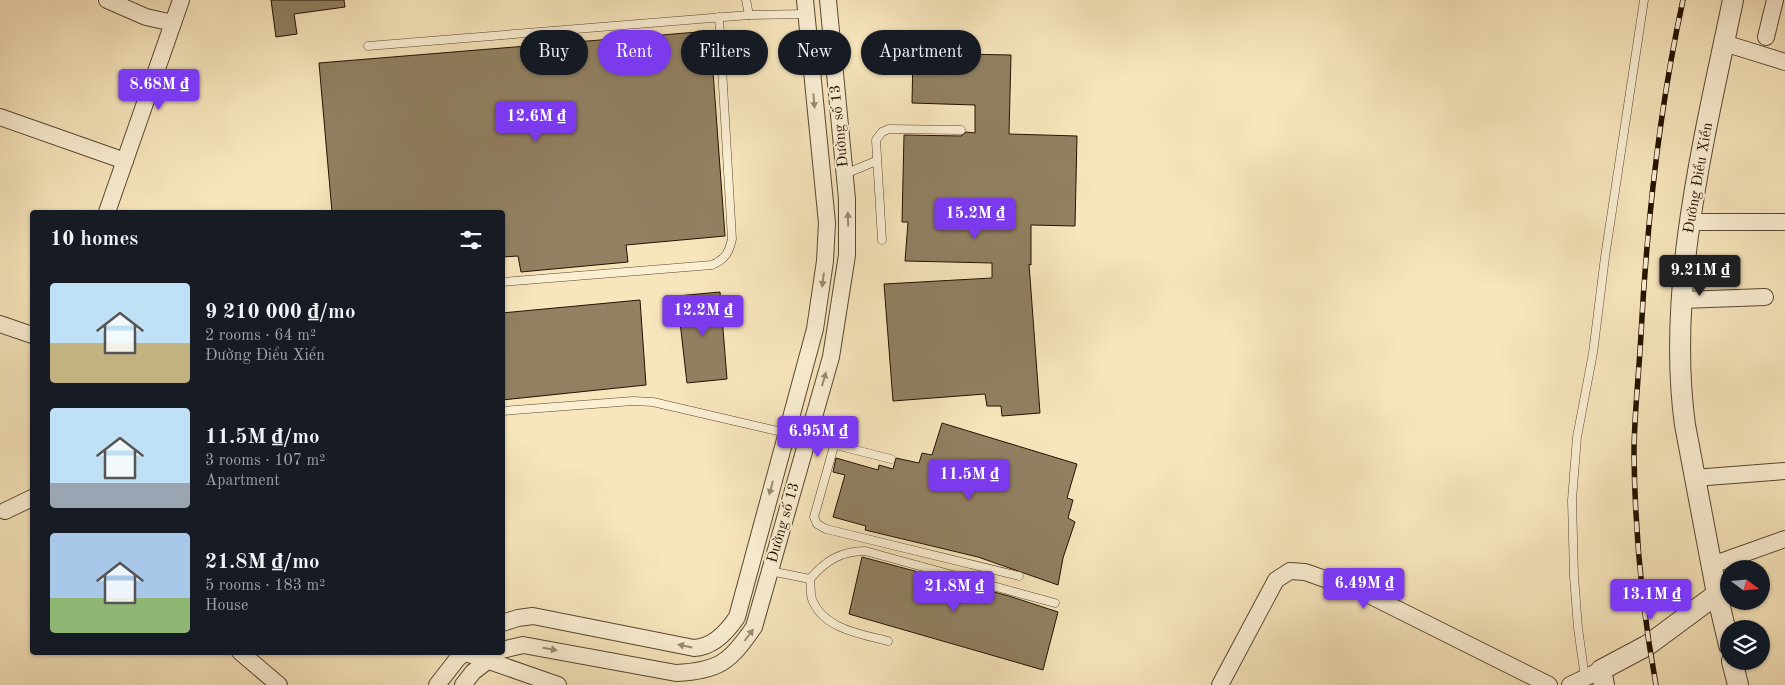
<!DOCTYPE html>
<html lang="en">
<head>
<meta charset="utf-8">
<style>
  :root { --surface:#171b24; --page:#20242c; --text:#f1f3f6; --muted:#9ea1a6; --accent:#7c3aed }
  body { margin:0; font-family:"Old Standard TT",serif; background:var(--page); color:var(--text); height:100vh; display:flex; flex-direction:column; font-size:19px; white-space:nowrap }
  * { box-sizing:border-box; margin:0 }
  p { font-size:16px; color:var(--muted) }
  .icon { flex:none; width:28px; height:28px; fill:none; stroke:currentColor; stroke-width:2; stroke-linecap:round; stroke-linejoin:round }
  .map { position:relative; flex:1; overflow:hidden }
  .side { position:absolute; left:30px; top:210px; width:475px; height:445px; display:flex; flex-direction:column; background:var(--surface); border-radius:5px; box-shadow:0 1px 4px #0004 }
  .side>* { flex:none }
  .top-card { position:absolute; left:520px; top:30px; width:475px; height:45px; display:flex; gap:10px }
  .needle { width:32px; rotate:106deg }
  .fabs { position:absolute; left:1720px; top:560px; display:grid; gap:10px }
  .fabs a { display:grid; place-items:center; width:50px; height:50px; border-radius:50%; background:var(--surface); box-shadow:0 1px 4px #0004; font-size:25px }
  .price { position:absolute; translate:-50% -42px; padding:0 11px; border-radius:5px; background:var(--accent); color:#fff; font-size:16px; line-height:32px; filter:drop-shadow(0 1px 2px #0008) }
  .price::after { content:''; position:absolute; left:50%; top:30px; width:15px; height:11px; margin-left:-8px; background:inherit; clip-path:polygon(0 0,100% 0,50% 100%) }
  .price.selected { background:#222; color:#fff }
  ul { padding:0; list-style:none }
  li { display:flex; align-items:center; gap:15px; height:125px; padding:0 20px }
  li span { display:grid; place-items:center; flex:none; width:140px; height:100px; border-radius:5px; color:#555 }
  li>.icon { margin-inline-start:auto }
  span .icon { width:60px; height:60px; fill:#fffc; stroke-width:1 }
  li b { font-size:21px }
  h2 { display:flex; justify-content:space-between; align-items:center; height:60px; padding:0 20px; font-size:21px }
  .pill { padding:0 18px; border-radius:22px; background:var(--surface); box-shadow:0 1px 4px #0004; font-size:18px; line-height:45px }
  .pill.selected { background:var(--accent); color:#fff }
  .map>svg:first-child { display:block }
  .building { fill:#918062; stroke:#231200 }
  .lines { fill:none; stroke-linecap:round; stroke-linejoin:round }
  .service-casing { stroke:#58472f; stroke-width:9 }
  .minor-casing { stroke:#58472f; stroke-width:18 }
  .tertiary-casing { stroke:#58472f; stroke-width:22 }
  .service { stroke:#faeed3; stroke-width:8 }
  .minor { stroke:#faeed3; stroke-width:16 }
  .tertiary { stroke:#faeed3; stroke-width:20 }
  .rail-casing { stroke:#231200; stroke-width:5.5 }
  .rail { stroke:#faeed3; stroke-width:4; stroke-dasharray:11; stroke-linecap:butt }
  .oneway { fill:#998b74 }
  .labels { text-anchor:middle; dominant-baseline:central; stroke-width:4; stroke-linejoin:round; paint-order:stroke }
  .street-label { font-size:15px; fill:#231200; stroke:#faeed3 }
</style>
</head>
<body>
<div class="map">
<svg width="1785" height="685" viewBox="0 0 1785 685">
  <rect width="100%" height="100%" fill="#f7e5bc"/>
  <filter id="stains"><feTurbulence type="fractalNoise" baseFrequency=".004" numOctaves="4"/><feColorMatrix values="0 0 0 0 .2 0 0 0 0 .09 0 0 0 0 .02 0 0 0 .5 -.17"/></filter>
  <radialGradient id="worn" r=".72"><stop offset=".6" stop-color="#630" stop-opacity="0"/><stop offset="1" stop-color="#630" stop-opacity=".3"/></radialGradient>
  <g class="building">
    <path d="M271,0H344L345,7L294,14L297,34L276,37Z"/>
    <path d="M710,31L725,236L626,245L628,262L521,272L518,256L502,257V212H332L319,63Z"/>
    <path d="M913,53L1011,55L1009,134L1077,136L1075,226L1031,225V265L1029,264L1040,413L1002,416L1001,406H987L985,394L893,401L884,284L992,278V263L905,261L908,222H902L904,135L961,136L966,132L975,133V105L912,103Z"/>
    <path d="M720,292L727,379L687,383L677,296Z"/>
    <path d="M640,300L646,385L502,400V313Z"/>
    <path d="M942,423L1077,464L1067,498L1073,500L1068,518L1075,522L1063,558L1058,585L978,557L865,530L866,526L833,517L845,475L833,472L836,458L878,470L879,465L893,469L896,458L919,463L922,453L932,455Z"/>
    <path d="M862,557L1009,596L1058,612L1043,670L849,614Z"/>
  </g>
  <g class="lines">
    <g class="service-casing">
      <g id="service">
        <path d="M746,0L749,15"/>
        <path d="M368,46L749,15L806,14"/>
        <path d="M845,174L876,161"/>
        <path d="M882,240L876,140L882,132L889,129L961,130"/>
        <path d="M502,282L712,265C725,259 729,253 732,239L719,17"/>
        <path d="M502,411L633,401L653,402L786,433"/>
        <path d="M808,438L891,459"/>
        <path d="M834,446L814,517L817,524L826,529L1019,576"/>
        <path d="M770,571L810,579"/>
        <path d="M888,641C861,634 823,629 812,599C810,593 811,585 810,579C825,561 841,551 865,551L1055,603"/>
        <path d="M1585,678L1578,628L1574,576L1572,500L1577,437L1593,353L1605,257L1644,0"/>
      </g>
    </g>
    <g class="minor-casing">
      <g id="minor">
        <path d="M107,0L146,17L173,23"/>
        <path d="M1766,37L1775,0"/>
        <path d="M1724,43L1785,62"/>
        <path d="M0,117L125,161"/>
        <path d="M107,212L181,0"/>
        <path d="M1690,222H1785"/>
        <path d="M1682,300L1765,297"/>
        <path d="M0,324L32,335"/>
        <path d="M1694,478L1785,471"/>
        <path d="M5,511L32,498"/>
        <path d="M1712,565L1785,539"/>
        <path d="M502,623L518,618L533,616L694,648C713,647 727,632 737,617L815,329L825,261L827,223L805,0"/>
        <path d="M502,650L523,645L676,673C719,671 730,662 754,627L831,357L847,255V199L828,0"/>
        <path d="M240,652L279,685"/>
        <path d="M463,652L558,685"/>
        <path d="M437,685L458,658L466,652"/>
        <path d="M463,685L473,672L494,656"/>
        <path d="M1220,685L1276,580L1290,571L1305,572L1365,593L1549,685"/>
        <path d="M1570,685L1601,670"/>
      </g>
    </g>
    <g class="tertiary-casing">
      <g id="tertiary">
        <path d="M1729,645L1717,594L1685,425C1666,288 1705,135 1733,0"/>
        <path d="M1732,661L1738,685"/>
        <path d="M1604,685L1601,670L1648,645L1717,594"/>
      </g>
    </g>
    <use href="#service" class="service"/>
    <use href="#minor" class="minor"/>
    <use href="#tertiary" class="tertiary"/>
    <g class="rail-casing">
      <path id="rail" d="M1656,685C1642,609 1635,532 1634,455C1634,415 1639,374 1641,334C1647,222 1659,110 1683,0"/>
    </g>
    <use href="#rail" class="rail"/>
  </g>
  <defs><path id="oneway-solid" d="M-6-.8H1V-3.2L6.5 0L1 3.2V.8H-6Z" transform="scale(1.25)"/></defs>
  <g class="oneway">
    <use href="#oneway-solid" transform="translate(814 101) rotate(85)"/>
    <use href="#oneway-solid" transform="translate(848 219) rotate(-91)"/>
    <use href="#oneway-solid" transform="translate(823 280) rotate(97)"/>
    <use href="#oneway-solid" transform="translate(824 379) rotate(-74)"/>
    <use href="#oneway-solid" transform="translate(771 488) rotate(105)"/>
    <use href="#oneway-solid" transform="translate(749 635) rotate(-53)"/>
    <use href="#oneway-solid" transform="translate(685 646) rotate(-168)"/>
    <use href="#oneway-solid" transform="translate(550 649) rotate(10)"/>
  </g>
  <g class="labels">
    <g class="street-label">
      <text transform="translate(840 126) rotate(-96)">Đường số 13</text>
      <text transform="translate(1699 178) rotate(-80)">Đường Điểu Xiển</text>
      <text transform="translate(784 523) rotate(-74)">Đường số 13</text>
    </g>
  </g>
  <rect width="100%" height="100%" filter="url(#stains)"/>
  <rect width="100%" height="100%" fill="url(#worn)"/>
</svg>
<div class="fabs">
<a><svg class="needle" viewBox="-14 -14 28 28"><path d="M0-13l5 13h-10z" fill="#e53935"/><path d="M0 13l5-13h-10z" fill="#9ea1a6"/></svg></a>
<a><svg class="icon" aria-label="layers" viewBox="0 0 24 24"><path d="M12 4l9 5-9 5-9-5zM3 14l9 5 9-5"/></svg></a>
</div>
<b class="price" style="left:159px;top:111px">8.68M ₫</b>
<b class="price" style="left:536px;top:143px">12.6M ₫</b>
<b class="price" style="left:975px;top:240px">15.2M ₫</b>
<b class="price selected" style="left:1700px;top:297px">9.21M ₫</b>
<b class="price" style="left:703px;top:337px">12.2M ₫</b>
<b class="price" style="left:818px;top:458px">6.95M ₫</b>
<b class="price" style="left:969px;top:501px">11.5M ₫</b>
<b class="price" style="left:1364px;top:610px">6.49M ₫</b>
<b class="price" style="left:954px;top:613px">21.8M ₫</b>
<b class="price" style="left:1651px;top:621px">13.1M ₫</b>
<div class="top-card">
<a class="pill">Buy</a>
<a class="pill selected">Rent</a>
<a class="pill">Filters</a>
<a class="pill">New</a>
<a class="pill">Apartment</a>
</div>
<section class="side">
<h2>10 homes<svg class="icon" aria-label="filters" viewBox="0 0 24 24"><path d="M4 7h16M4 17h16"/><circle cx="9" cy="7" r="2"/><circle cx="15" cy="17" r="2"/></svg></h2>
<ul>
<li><span style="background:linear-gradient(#bfe0f5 60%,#c2b280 0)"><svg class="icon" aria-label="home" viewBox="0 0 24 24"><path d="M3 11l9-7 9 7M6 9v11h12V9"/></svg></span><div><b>9 210 000 ₫/mo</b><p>2 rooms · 64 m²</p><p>Đường Điểu Xiển</p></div></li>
<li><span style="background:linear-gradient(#bfe0f5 75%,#9aa5b1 0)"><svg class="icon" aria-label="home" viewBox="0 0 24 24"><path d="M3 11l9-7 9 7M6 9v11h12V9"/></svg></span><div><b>11.5M ₫/mo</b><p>3 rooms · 107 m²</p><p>Apartment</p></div></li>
<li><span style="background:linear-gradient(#a9c7e8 65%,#8fb573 0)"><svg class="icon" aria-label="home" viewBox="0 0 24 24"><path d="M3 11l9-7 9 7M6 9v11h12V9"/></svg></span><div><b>21.8M ₫/mo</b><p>5 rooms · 183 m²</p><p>House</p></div></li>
</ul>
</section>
</div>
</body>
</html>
